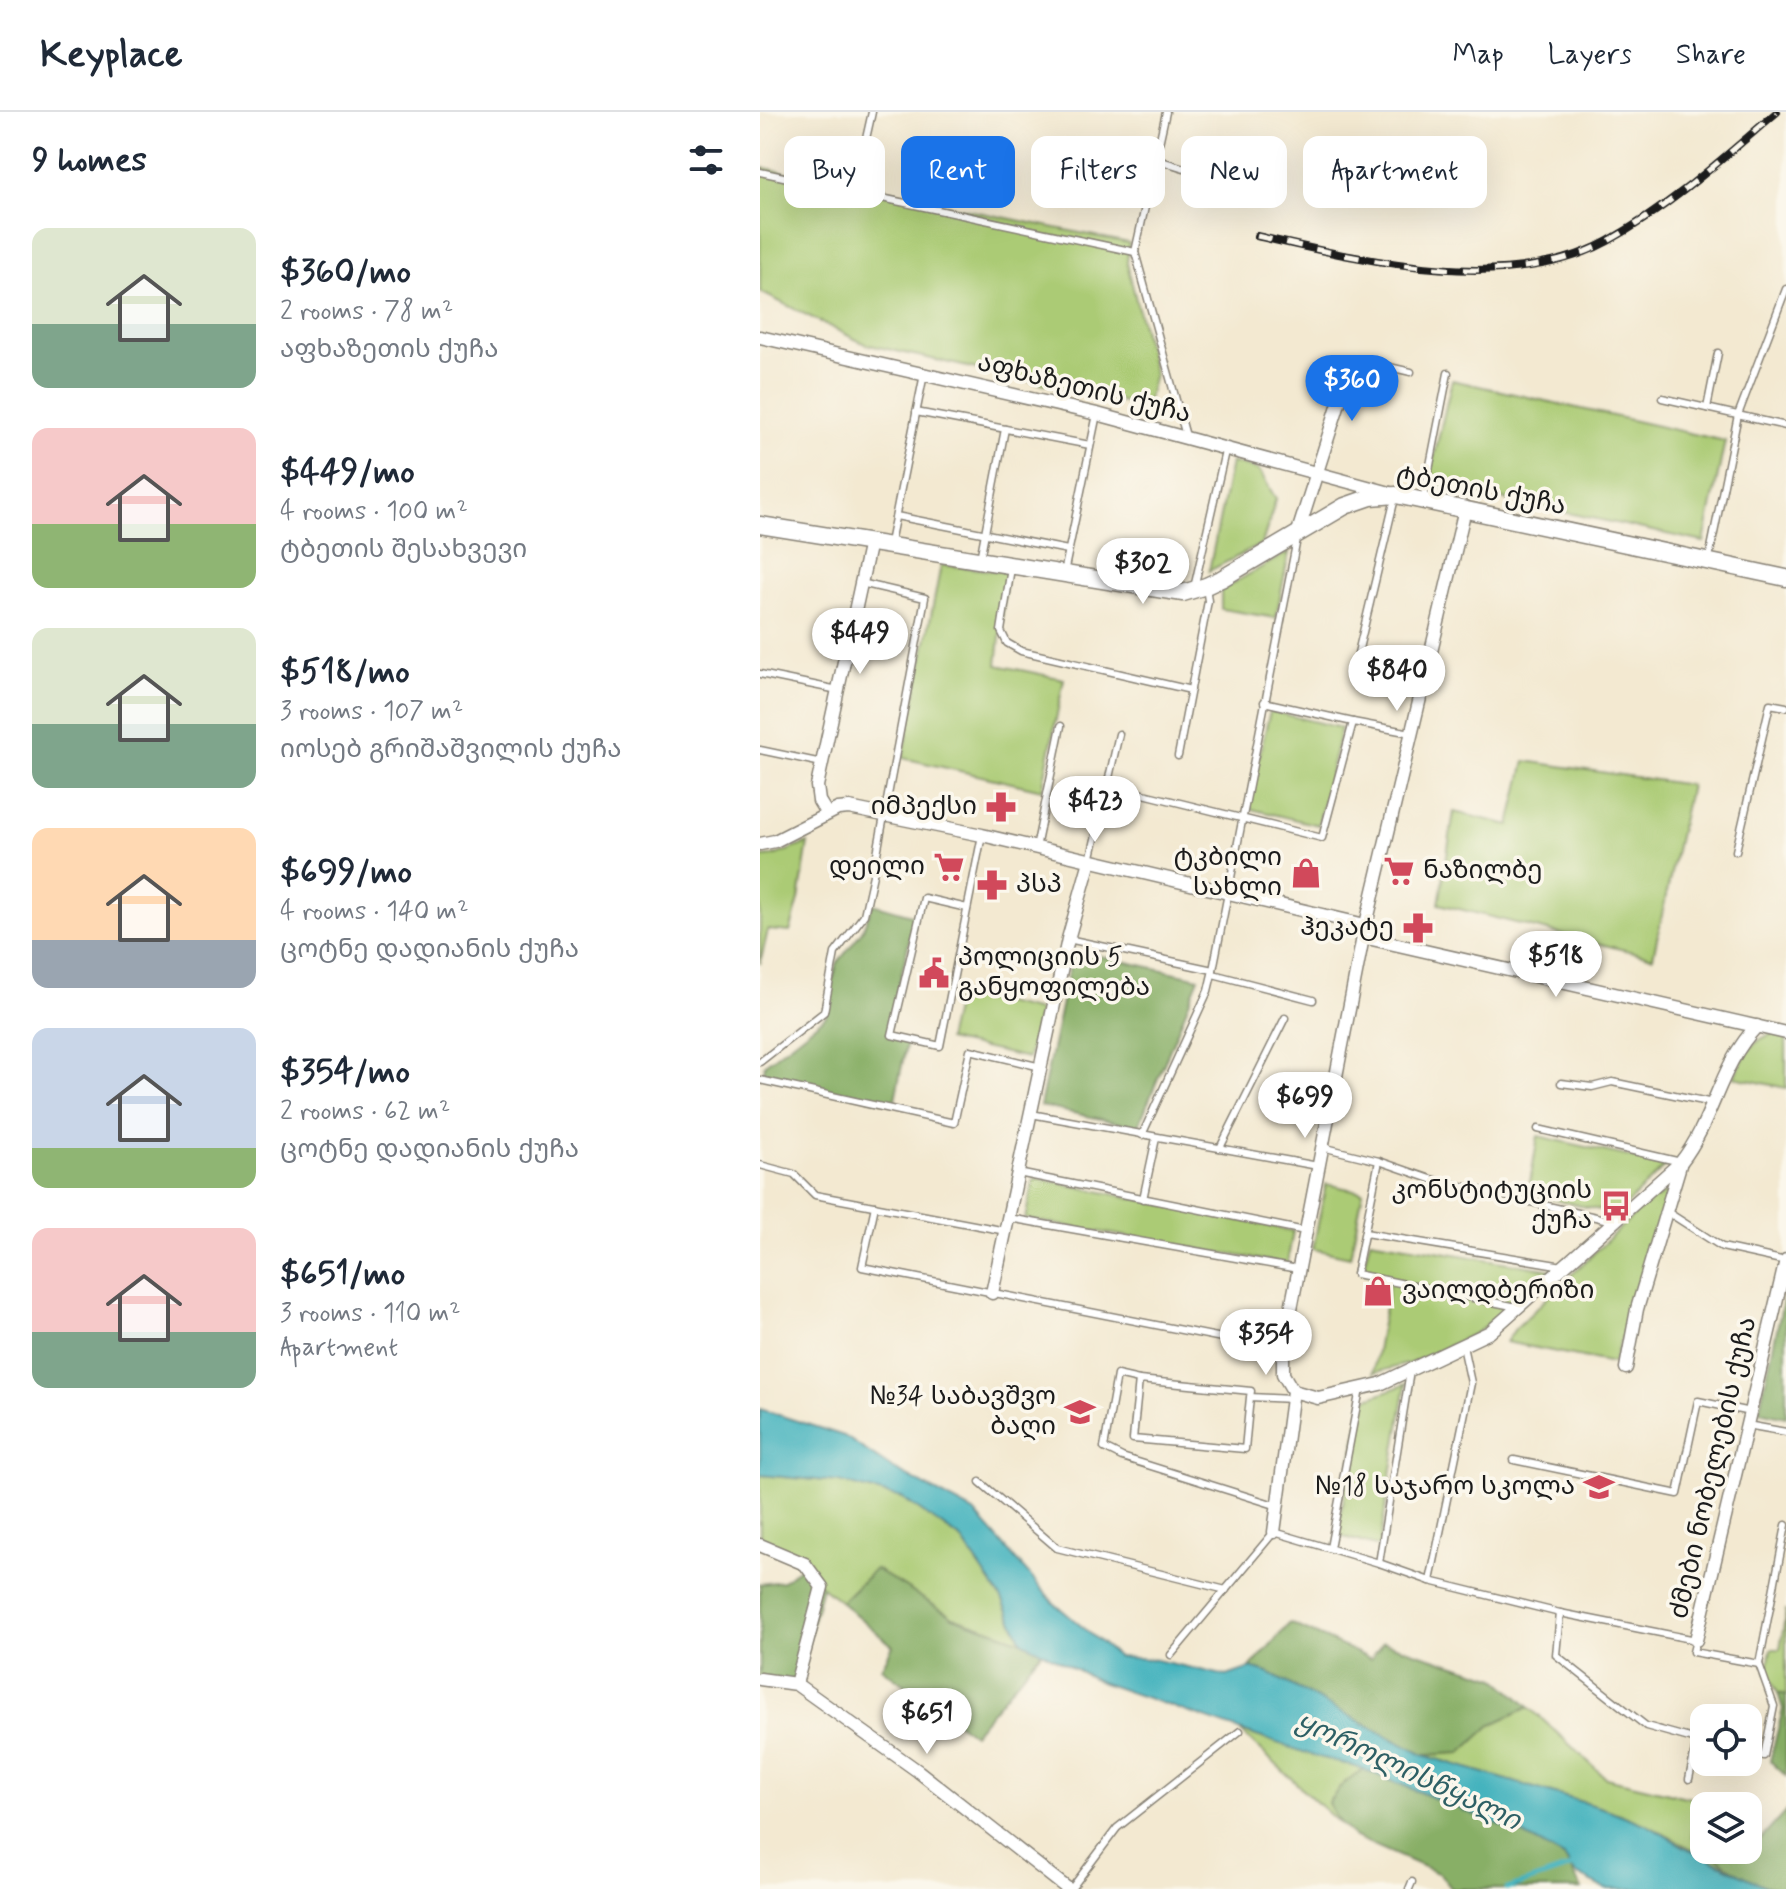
<!DOCTYPE html>
<html lang="en">
<head>
<meta charset="utf-8">
<style>
  :root { --surface:#fff; --page:#f6f6f7; --text:#1f2937; --muted:#747a83; --line:#e0e1e3; --accent:#1a73e8 }
  body { margin:0; font-family:Mynerve,"Noto Sans Georgian",sans-serif; background:var(--page); color:var(--text); height:100vh; display:flex; flex-direction:column; font-size:30px; white-space:nowrap }
  * { box-sizing:border-box; margin:0 }
  p { font-size:26px; color:var(--muted) }
  .icon { flex:none; width:44px; height:44px; fill:none; stroke:currentColor; stroke-width:2; stroke-linecap:round; stroke-linejoin:round }
  .map { position:relative; flex:1; overflow:hidden }
  .panel { display:flex; flex-direction:column; background:var(--surface); width:760px }
  .panel>* { flex:none }
  .top-card { position:absolute; left:24px; top:24px; width:760px; height:72px; display:flex; gap:16px }
  .buttons { position:absolute; left:930px; top:1592px; display:grid; gap:16px }
  .buttons a { display:grid; place-items:center; width:72px; height:72px; border-radius:16px; background:var(--surface); box-shadow:0 8px 32px #0002; font-size:40px }
  .price { position:absolute; translate:-50% -68px; padding:0 18px; border-radius:28px; background:#fff; color:#222; font-size:26px; line-height:52px; filter:drop-shadow(0 2px 4px #0008) }
  .price::after { content:''; position:absolute; left:50%; top:48px; width:24px; height:18px; margin-left:-12px; background:inherit; clip-path:polygon(0 0,100% 0,50% 100%) }
  .price.selected { background:var(--accent); color:#fff }
  ul { padding:0; list-style:none }
  li { display:flex; align-items:center; gap:24px; height:200px; padding:0 32px }
  li span { display:grid; place-items:center; flex:none; width:224px; height:160px; border-radius:16px; color:#555 }
  li>.icon { margin-inline-start:auto }
  span .icon { width:96px; height:96px; fill:#fffc; stroke-width:1 }
  li b { font-size:34px }
  h2 { display:flex; justify-content:space-between; align-items:center; height:96px; padding:0 32px; font-size:34px }
  .chip { padding:0 28px; border-radius:16px; background:var(--surface); box-shadow:0 8px 32px #0002; font-size:28px; line-height:72px }
  .chip.selected { background:var(--accent); color:#fff }
  header { display:flex; align-items:center; gap:48px; box-sizing:border-box; height:112px; padding:0 40px; background:var(--surface); border-bottom:2px solid var(--line) }
  header strong { font-size:38px }
  nav { display:flex; gap:44px; margin-inline-start:auto; font-size:28px }
  main { display:flex; flex:1; min-height:0 }
  .map>svg:first-child { display:block }
  .green { fill:#abcb74; stroke:#647448; stroke-width:2 }
  .forest { fill:#88af66; stroke:#526641; stroke-width:2 }
  .water { fill:#44b3be; stroke:#30686d; stroke-width:2 }
  .lines { fill:none; stroke-linecap:round; stroke-linejoin:round }
  .stream { stroke:#44b3be; stroke-width:5 }
  .service-casing { stroke:#888276; stroke-width:9 }
  .minor-casing { stroke:#888276; stroke-width:15 }
  .tertiary-casing { stroke:#888276; stroke-width:19 }
  .service { stroke:#fff; stroke-width:6 }
  .minor { stroke:#fff; stroke-width:12 }
  .tertiary { stroke:#fff; stroke-width:16 }
  .rail-casing { stroke:#1c1c1c; stroke-width:8 }
  .rail { stroke:#fbf7ec; stroke-width:5; stroke-dasharray:15; stroke-linecap:butt }
  .labels { text-anchor:middle; dominant-baseline:central; stroke-width:7; stroke-linejoin:round; paint-order:stroke }
  .street-label { font-size:26px; fill:#1c1c1c; stroke:#fbf7ec }
  .poi-label { font-size:26px; fill:#1c1c1c; stroke:#fbf7ec; text-anchor:end }
  .water-label { font-size:28px; font-style:italic; fill:#2e6065; stroke:#fbf7ec }
</style>
</head>
<body>
<header>
<strong>Keyplace</strong>
<nav><a>Map</a><a>Layers</a><a>Share</a></nav>
</header>
<main>
<section class="panel">
<h2>9 homes<svg class="icon" aria-label="filters" viewBox="0 0 24 24"><path d="M4 7h16M4 17h16"/><circle cx="9" cy="7" r="2"/><circle cx="15" cy="17" r="2"/></svg></h2>
<ul>
<li><span style="background:linear-gradient(#dfe7d0 60%,#7fa58c 0)"><svg class="icon" aria-label="home" viewBox="0 0 24 24"><path d="M3 11l9-7 9 7M6 9v11h12V9"/></svg></span><div><b>$360/mo</b><p>2 rooms · 78 m²</p><p>აფხაზეთის ქუჩა</p></div></li>
<li><span style="background:linear-gradient(#f6c9c9 60%,#8fb573 0)"><svg class="icon" aria-label="home" viewBox="0 0 24 24"><path d="M3 11l9-7 9 7M6 9v11h12V9"/></svg></span><div><b>$449/mo</b><p>4 rooms · 100 m²</p><p>ტბეთის შესახვევი</p></div></li>
<li><span style="background:linear-gradient(#dfe7d0 60%,#7fa58c 0)"><svg class="icon" aria-label="home" viewBox="0 0 24 24"><path d="M3 11l9-7 9 7M6 9v11h12V9"/></svg></span><div><b>$518/mo</b><p>3 rooms · 107 m²</p><p>იოსებ გრიშაშვილის ქუჩა</p></div></li>
<li><span style="background:linear-gradient(#ffd9b3 70%,#9aa5b1 0)"><svg class="icon" aria-label="home" viewBox="0 0 24 24"><path d="M3 11l9-7 9 7M6 9v11h12V9"/></svg></span><div><b>$699/mo</b><p>4 rooms · 140 m²</p><p>ცოტნე დადიანის ქუჩა</p></div></li>
<li><span style="background:linear-gradient(#c9d6e8 75%,#8fb573 0)"><svg class="icon" aria-label="home" viewBox="0 0 24 24"><path d="M3 11l9-7 9 7M6 9v11h12V9"/></svg></span><div><b>$354/mo</b><p>2 rooms · 62 m²</p><p>ცოტნე დადიანის ქუჩა</p></div></li>
<li><span style="background:linear-gradient(#f6c9c9 65%,#7fa58c 0)"><svg class="icon" aria-label="home" viewBox="0 0 24 24"><path d="M3 11l9-7 9 7M6 9v11h12V9"/></svg></span><div><b>$651/mo</b><p>3 rooms · 110 m²</p><p>Apartment</p></div></li>
</ul>
</section>
<div class="map">
<svg width="1026" height="1777" viewBox="0 0 1026 1777">
  <rect width="100%" height="100%" fill="#fbf7ec"/>
  <filter id="ink" filterUnits="userSpaceOnUse"><feTurbulence type="fractalNoise" baseFrequency=".0125" numOctaves="2"/><feDisplacementMap in="SourceGraphic" scale="16" xChannelSelector="R" yChannelSelector="G"/><feConvolveMatrix kernelMatrix="1 2 1 2 8 2 1 2 1" color-interpolation-filters="sRGB"/></filter>
  <filter id="wash" filterUnits="userSpaceOnUse"><feTurbulence type="fractalNoise" baseFrequency=".006" numOctaves="4" result="noise"/><feDisplacementMap in="SourceGraphic" scale="32" xChannelSelector="R" yChannelSelector="G"/><feGaussianBlur stdDeviation="1.8" result="paint"/><feColorMatrix in="noise" values="0 0 0 0 0 0 0 0 0 0 0 0 0 0 0 0 0 1.4 0 .05"/><feComposite in="paint" operator="in"/></filter>
  <g filter="url(#wash)">
    <rect width="100%" height="100%" fill="#f3e9d1"/>
    <g class="green">
      <path d="M0,55L369,131L367,151L394,262L386,295L105,232L0,180Z"/>
      <path d="M692,268L965,329L944,430L668,371Z"/>
      <path d="M471,350L499,358L516,387L502,432L449,459Z"/>
      <path d="M529,440L516,506L461,497V478Z"/>
      <path d="M181,453L247,460L237,553L304,567L282,678L143,646Z"/>
      <path d="M510,599L581,616L558,713L487,696Z"/>
      <path d="M765,649L930,673L893,845L679,792L694,700L750,713Z"/>
      <path d="M48,731L39,788L30,820L8,818L0,852V745L13,744Z"/>
      <path d="M198,880L279,899L268,946L187,928Z"/>
      <path d="M1016,921L1026,925V976L974,965C984,945 992,926 1016,921Z"/>
      <path d="M778,1024L906,1053L857,1102L768,1082Z"/>
      <path d="M274,1066L533,1119L527,1152L265,1107Z"/>
      <path d="M566,1072L603,1080L590,1145L553,1137Z"/>
      <path d="M908,1080L907,1091L853,1251L746,1230L755,1217L885,1092Z"/>
      <path d="M610,1128L791,1158L718,1220L651,1251L613,1261L630,1167L602,1160Z"/>
      <path d="M646,1272L619,1435L577,1423L603,1288Z"/>
      <path d="M0,1363L79,1370L142,1386L201,1427L242,1487L262,1529L193,1505L115,1457L81,1490L62,1475L45,1452L0,1433Z"/>
      <path d="M1026,1498V1583L1018,1581L1007,1560L1011,1537H1020Z"/>
      <path d="M769,1595L846,1666L951,1691L932,1697L933,1725L944,1735V1738H948L971,1758L887,1713L849,1698L663,1643L701,1640L732,1612Z"/>
      <path d="M480,1619L603,1657L583,1672L568,1690L580,1712Z"/>
    </g>
    <g class="forest">
      <path d="M113,792L155,804L127,924L147,929L134,992L3,963L5,952L66,904L77,852L102,819Z"/>
      <path d="M313,838L439,866L378,1015L280,994Z"/>
      <path d="M1026,1176V1305L999,1299Z"/>
      <path d="M45,1452L62,1475L36,1572L0,1567V1472L23,1469Z"/>
      <path d="M115,1457L193,1505L262,1529L282,1539L213,1622L121,1556L133,1534L81,1490Z"/>
      <path d="M530,1511L611,1547L623,1530L736,1566L769,1595L732,1612L701,1641L663,1643L508,1561L490,1556Z"/>
      <path d="M1018,1581L1026,1583V1664L1010,1649L1023,1597Z"/>
      <path d="M603,1657L762,1722L804,1745L822,1777H692L680,1762L595,1725L580,1712L568,1691L583,1672Z"/>
      <path d="M951,1691L954,1694H944V1735L933,1725L932,1697Z"/>
      <path d="M1026,1699V1777C996,1777 970,1757 948,1738H988V1717L1001,1727Z"/>
    </g>
    <path class="water" d="M0,1297L84,1324L132,1356L214,1400L294,1491L358,1545L392,1547L467,1564L490,1556L508,1561L663,1643L849,1698L887,1713L925,1735L1011,1777H846L816,1762L804,1745L762,1722L603,1657L555,1644L340,1570L262,1529L242,1487L201,1427L142,1386L79,1370L0,1363Z"/>
    <g class="lines">
      <path class="stream" d="M747,1777L814,1754"/>
    </g>
  </g>
  <g filter="url(#ink)">
    <g class="lines">
      <g class="service-casing">
        <g id="service">
          <path d="M406,0L375,140L426,324"/>
          <path d="M395,47L424,56L503,71"/>
          <path d="M0,60L375,140"/>
          <path d="M94,80L112,0"/>
          <path d="M591,253L612,251L651,260"/>
          <path d="M902,286L1026,314"/>
          <path d="M947,296L958,241"/>
          <path d="M156,300L330,333"/>
          <path d="M635,386L598,541L666,559"/>
          <path d="M663,389L688,261"/>
          <path d="M136,404L308,438"/>
          <path d="M130,431L164,262"/>
          <path d="M949,446L978,303L1026,177"/>
          <path d="M220,447L245,317"/>
          <path d="M251,456L241,519L247,531L261,539L431,578"/>
          <path d="M304,461L337,302"/>
          <path d="M434,476L466,335"/>
          <path d="M0,562L78,578"/>
          <path d="M593,610L651,621"/>
          <path d="M0,638L62,651"/>
          <path d="M418,644L448,489L446,474"/>
          <path d="M347,673L562,726L593,610L504,590"/>
          <path d="M276,736L301,614"/>
          <path d="M976,739L1010,592L1026,595"/>
          <path d="M330,749L359,622"/>
          <path d="M207,796L164,786L132,923L180,934L222,723"/>
          <path d="M308,827L453,858L448,879L382,1023"/>
          <path d="M453,858L537,427"/>
          <path d="M453,862L553,888"/>
          <path d="M0,950L64,900L75,841L104,803L113,763L165,486L101,471"/>
          <path d="M0,968L194,1011L210,938L281,955"/>
          <path d="M801,971L832,975L852,970L953,991"/>
          <path d="M271,1002L558,1054"/>
          <path d="M778,1017L921,1050"/>
          <path d="M562,1035L619,1049L671,1067L853,1109"/>
          <path d="M460,1036L525,906"/>
          <path d="M619,1049L596,1162L757,1195"/>
          <path d="M0,1053L34,1062L55,1083L246,1119"/>
          <path d="M258,1061L545,1119"/>
          <path d="M383,1087L396,1026"/>
          <path d="M115,1094L102,1155L523,1238"/>
          <path d="M906,1099L962,1135L1026,1149"/>
          <path d="M249,1106L538,1157"/>
          <path d="M605,1121L803,1154"/>
          <path d="M379,1268L357,1263L344,1336L362,1345L518,1394"/>
          <path d="M490,1285L491,1279L379,1268L373,1327L485,1337L490,1285L532,1287"/>
          <path d="M987,1313L1026,1320"/>
          <path d="M754,1348L918,1382L938,1289L990,1300"/>
          <path d="M220,1370L297,1436L466,1478"/>
          <path d="M570,1436L600,1277"/>
          <path d="M619,1451L650,1259"/>
          <path d="M670,1469L711,1271L703,1234"/>
          <path d="M800,1501L796,1543L886,1614L944,1630"/>
          <path d="M411,1543L514,1420L619,1451L670,1469L800,1501L936,1528L933,1540L999,1552L1026,1413"/>
          <path d="M988,1640L1004,1644L1014,1594L999,1552"/>
          <path d="M929,1667L937,1628"/>
          <path d="M311,1777L357,1716L480,1619"/>
          <path d="M649,1777L652,1770"/>
        </g>
      </g>
      <g class="minor-casing">
        <g id="minor">
          <path d="M0,225L337,302L630,381"/>
          <path d="M537,423L591,253"/>
          <path d="M67,702L59,689L57,674L110,430"/>
          <path d="M0,732L15,729L78,697L89,696L222,723L605,813"/>
          <path d="M603,825L1026,921"/>
          <path d="M232,1181L308,827L330,749"/>
          <path d="M866,1256L877,1197L920,1053"/>
          <path d="M533,1279L558,1286L620,1272L730,1220L921,1050C954,1008 959,953 997,914"/>
          <path d="M514,1420L533,1279L523,1262V1238L603,825L705,397"/>
          <path d="M0,1433L45,1452L62,1475L36,1572"/>
          <path d="M936,1528L1026,1148"/>
          <path d="M0,1567L36,1572L158,1659L308,1777"/>
        </g>
      </g>
      <g class="tertiary-casing">
        <path id="tertiary" d="M0,413L423,481L446,474L461,467L585,394L611,385L636,383L1026,466"/>
      </g>
      <use href="#service" class="service"/>
      <use href="#minor" class="minor"/>
      <use href="#tertiary" class="tertiary"/>
      <g class="rail-casing">
        <path id="rail" d="M497,124C602,148 748,184 848,129C911,94 963,46 1017,0"/>
      </g>
      <use href="#rail" class="rail"/>
    </g>
  </g>
  <defs>
    <g id="pharmacy-bare" transform="scale(2.4)"><path d="M-2-6h4v4h4v4h-4v4h-4v-4h-4v-4h4Z" fill="#d1495b" stroke="#fbf7ec" stroke-width="2.5" paint-order="stroke"/></g>
    <g id="supermarket-bare" transform="scale(2.4)"><path d="M-6-5.5h2.5l.6 2H6L4.5 2H-2.5L-4.4-4H-6ZM-1.5 3.2a1.3 1.3 0 1 0 .1 0ZM3 3.2a1.3 1.3 0 1 0 .1 0Z" fill="#d1495b" stroke="#fbf7ec" stroke-width="2.5" paint-order="stroke"/></g>
    <g id="shop-bare" transform="scale(2.4)"><path d="M-5-2.5h2.3a2.7 3.5 0 0 1 5.4 0H5L5.5 6h-11ZM-1.5-2.5h3a1.5 2.3 0 0 0-3 0Z" fill="#d1495b" stroke="#fbf7ec" stroke-width="2.5" paint-order="stroke"/></g>
    <g id="civic-bare" transform="scale(2.4)"><path d="M-.6-6.5H3V-4.5H.6V-3L4-1V1h2V6H-6V1h2V-1L-.6-3ZM-1.2 2.5V6h2.4V2.5Z" fill="#d1495b" stroke="#fbf7ec" stroke-width="2.5" paint-order="stroke"/></g>
    <g id="bus-bare" transform="scale(2.4)"><path d="M-5-6H5V4H4V6H2V4H-2V6H-4V4H-5ZM-3.5-4V0h7V-4ZM-3.5 1.2v1.5H-2V1.2ZM2 1.2v1.5H3.5V1.2Z" fill="#d1495b" stroke="#fbf7ec" stroke-width="2.5" paint-order="stroke"/></g>
    <g id="school-bare" transform="scale(2.4)"><path d="M0-5L7-2L0 1L-7-2ZM-4 1L0 2.5L4 1V4Q0 6-4 4Z" fill="#d1495b" stroke="#fbf7ec" stroke-width="2.5" paint-order="stroke"/></g>
  </defs>
  <g fill-rule="evenodd">
    <use href="#pharmacy-bare" x="241" y="695"/>
    <use href="#supermarket-bare" x="189" y="755"/>
    <use href="#supermarket-bare" x="639" y="759"/>
    <use href="#shop-bare" x="546" y="761"/>
    <use href="#pharmacy-bare" x="232" y="773"/>
    <use href="#pharmacy-bare" x="658" y="816"/>
    <use href="#civic-bare" x="174" y="861"/>
    <use href="#bus-bare" x="856" y="1094"/>
    <use href="#shop-bare" x="618" y="1179"/>
    <use href="#school-bare" x="320" y="1300"/>
    <use href="#school-bare" x="839" y="1375"/>
  </g>
  <g class="labels">
    <g class="street-label">
      <text transform="translate(324 277) rotate(14)">აფხაზეთის ქუჩა</text>
      <text transform="translate(721 379) rotate(11)">ტბეთის ქუჩა</text>
      <text transform="translate(954 1356) rotate(-77)">ძმები ნობელების ქუჩა</text>
    </g>
    <g class="poi-label">
      <text x="217" y="695">იმპექსი</text>
      <text x="522" y="746">ტკბილი<tspan x="522" dy="30">სახლი</tspan></text>
      <text x="165" y="755">დეილი</text>
      <text x="663" y="759" text-anchor="start">ნაზილბე</text>
      <text x="256" y="773" text-anchor="start">პსპ</text>
      <text x="634" y="816">ჰეკატე</text>
      <text x="198" y="846" text-anchor="start">პოლიციის 5<tspan x="198" dy="30">განყოფილება</tspan></text>
      <text x="832" y="1079">კონსტიტუციის<tspan x="832" dy="30">ქუჩა</tspan></text>
      <text x="642" y="1179" text-anchor="start">ვაილდბერიზი</text>
      <text x="296" y="1285">№34 საბავშვო<tspan x="296" dy="30">ბაღი</tspan></text>
      <text x="815" y="1375">№18 საჯარო სკოლა</text>
    </g>
    <g class="water-label">
      <text transform="translate(648 1660) rotate(25)">ყოროლისწყალი</text>
    </g>
  </g>
</svg>
<div class="buttons">
<a><svg class="icon" aria-label="locate" viewBox="0 0 24 24"><circle cx="12" cy="12" r="6"/><path d="M12 2v4M12 18v4M2 12h4M18 12h4"/></svg></a>
<a><svg class="icon" aria-label="layers" viewBox="0 0 24 24"><path d="M12 4l9 5-9 5-9-5zM3 14l9 5 9-5"/></svg></a>
</div>
<b class="price selected" style="left:592px;top:311px">$360</b>
<b class="price" style="left:383px;top:494px">$302</b>
<b class="price" style="left:100px;top:564px">$449</b>
<b class="price" style="left:637px;top:601px">$840</b>
<b class="price" style="left:335px;top:732px">$423</b>
<b class="price" style="left:796px;top:887px">$518</b>
<b class="price" style="left:545px;top:1028px">$699</b>
<b class="price" style="left:506px;top:1265px">$354</b>
<b class="price" style="left:167px;top:1644px">$651</b>
<div class="top-card">
<a class="chip">Buy</a>
<a class="chip selected">Rent</a>
<a class="chip">Filters</a>
<a class="chip">New</a>
<a class="chip">Apartment</a>
</div>
</div>
</main>
</body>
</html>
